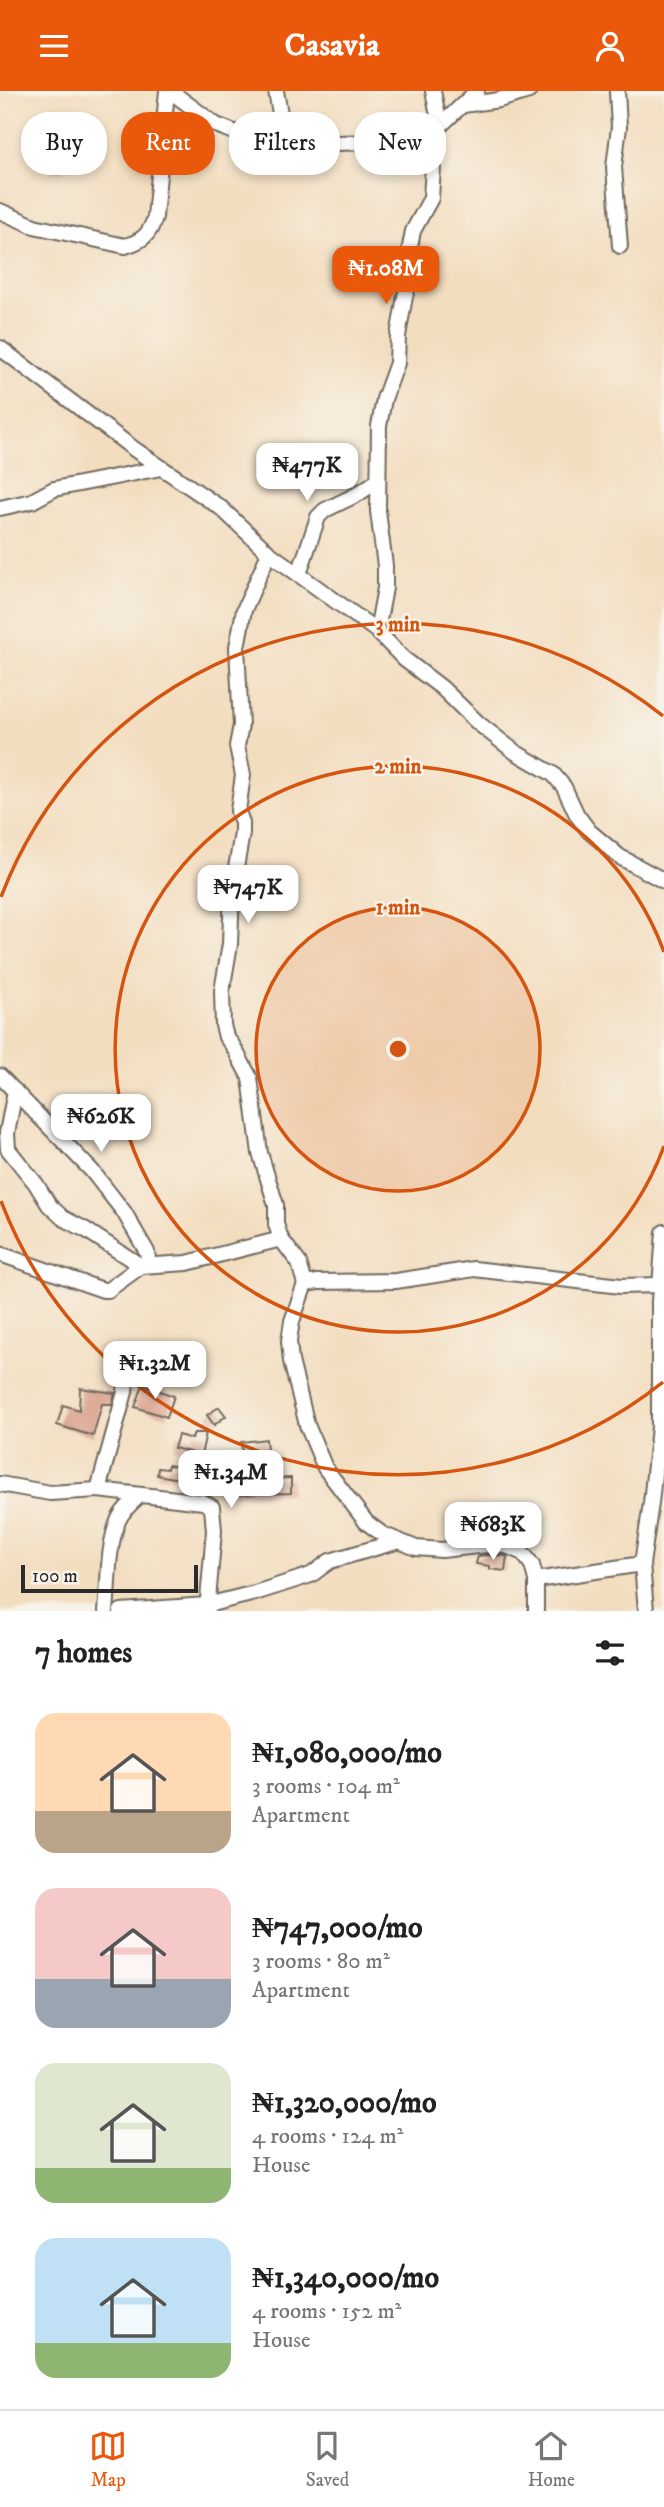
<!DOCTYPE html>
<html lang="en">
<head>
<meta charset="utf-8">
<style>
  :root { --surface:#fff; --page:#f2f2f2; --text:#222; --muted:#767676; --line:#e0e0e0; --accent:#ea580c }
  body { margin:0; font-family:"IM FELL DW Pica",serif; background:var(--page); color:var(--text); height:100vh; display:flex; flex-direction:column; font-size:26px; white-space:nowrap }
  * { box-sizing:border-box; margin:0 }
  p { font-size:23px; color:var(--muted) }
  .icon { flex:none; width:38px; height:38px; fill:none; stroke:currentColor; stroke-width:2; stroke-linecap:round; stroke-linejoin:round }
  .map { position:relative; height:1520px; overflow:hidden }
  .panel { display:flex; flex-direction:column; background:var(--surface); flex:1 }
  .panel>* { flex:none }
  .hud { position:absolute; left:21px; top:21px; width:623px; height:63px; display:flex; gap:14px }
  .scale { position:absolute; left:21px; bottom:18px; width:177px; box-sizing:border-box; padding-left:7px; border:4px solid #2b2b2b; border-top:0; font-size:19px; line-height:24px; white-space:nowrap; color:#2b2b2b; -webkit-text-stroke:5px #f7f3e8; paint-order:stroke }
  .price { position:absolute; translate:-50% -60px; padding:0 16px; border-radius:14px; background:#fff; color:#222; font-size:23px; line-height:46px; filter:drop-shadow(0 2px 4px #0008) }
  .price::after { content:''; position:absolute; left:50%; top:42px; width:21px; height:16px; margin-left:-10px; background:inherit; clip-path:polygon(0 0,100% 0,50% 100%) }
  .price.current { background:var(--accent); color:#fff }
  ul { padding:0; list-style:none }
  li { display:flex; align-items:center; gap:21px; height:175px; padding:0 35px }
  li span { display:grid; place-items:center; flex:none; width:196px; height:140px; border-radius:21px; color:#555 }
  li>.icon { margin-inline-start:auto }
  span .icon { width:84px; height:84px; fill:#fffc; stroke-width:1 }
  li b { font-size:30px }
  h2 { display:flex; justify-content:space-between; align-items:center; height:84px; padding:0 35px; font-size:30px }
  .tag { padding:0 24px; border-radius:28px; background:var(--surface); box-shadow:0 4px 10px #0003; font-size:24px; line-height:63px }
  .tag.current { background:var(--accent); color:#fff }
  header { display:flex; justify-content:space-between; align-items:center; height:91px; padding:0 35px; background:var(--accent); color:#fff; font-size:32px; font-weight:700 }
  .dock { display:flex; justify-content:space-around; align-items:center; height:98px; border-top:2px solid var(--line); background:var(--surface); font-size:19px; color:var(--muted) }
  .dock a { display:grid; justify-items:center; gap:4px }
  .dock .current { color:var(--accent) }
  .map>svg:first-child { display:block }
  .building { fill:#d99d8a }
  .lines { fill:none; stroke-linecap:round; stroke-linejoin:round }
  .minor-casing { stroke:#71695f; stroke-width:18 }
  .minor { stroke:#fff; stroke-width:14 }
  .ring { fill:none; stroke:#d5540f; stroke-width:3.5 }
  .centre { fill:#d5540f; stroke:#f7f3e8; stroke-width:3.5 }
  .ring-label { font-size:21px; text-anchor:middle; font-weight:bold; fill:#d5540f; stroke:#f7f3e8; stroke-width:5; stroke-linejoin:round; paint-order:stroke }
</style>
</head>
<body>
<header><svg class="icon" aria-label="menu" viewBox="0 0 24 24"><path d="M4 6h16M4 12h16M4 18h16"/></svg>Casavia<svg class="icon" aria-label="person" viewBox="0 0 24 24"><circle cx="12" cy="8" r="4"/><path d="M4 21q1-7 8-7t8 7"/></svg></header>
<div class="map">
<svg width="664" height="1520" viewBox="0 0 664 1520">
  <rect width="100%" height="100%" fill="#f7f3e8"/>
  <filter id="ink" filterUnits="userSpaceOnUse"><feTurbulence type="fractalNoise" baseFrequency=".0143" numOctaves="2"/><feDisplacementMap in="SourceGraphic" scale="14" xChannelSelector="R" yChannelSelector="G"/><feConvolveMatrix kernelMatrix="1 2 1 2 8 2 1 2 1" color-interpolation-filters="sRGB"/></filter>
  <filter id="wash" filterUnits="userSpaceOnUse"><feTurbulence type="fractalNoise" baseFrequency=".00686" numOctaves="4" result="noise"/><feDisplacementMap in="SourceGraphic" scale="28" xChannelSelector="R" yChannelSelector="G"/><feGaussianBlur stdDeviation="1.57" result="paint"/><feColorMatrix in="noise" values="0 0 0 0 0 0 0 0 0 0 0 0 0 0 0 0 0 1.4 0 .05"/><feComposite in="paint" operator="in"/></filter>
  <g filter="url(#wash)">
    <rect width="100%" height="100%" fill="#f3ddbf"/>
    <g id="blocks">
      <g class="building">
        <path d="M50,68H65L63,80L52,81Z"/>
        <path d="M143,1294L174,1305L167,1326L135,1316Z"/>
        <path d="M80,1297L115,1302L112,1313H102L93,1345L57,1334L63,1314L79,1319Z"/>
        <path d="M219,1316L226,1325L214,1334L207,1324Z"/>
        <path d="M194,1342H206L201,1364L174,1357L178,1344L192,1348Z"/>
        <path d="M266,1348L267,1359L257,1360L259,1379L244,1375L241,1351Z"/>
        <path d="M168,1374L181,1376V1379L197,1381L196,1391L157,1384L158,1377L167,1378Z"/>
        <path d="M232,1384L260,1388L291,1387V1402L234,1404Z"/>
        <path d="M486,1464L507,1465L505,1480L490,1478V1475L476,1473L478,1465Z"/>
      </g>
    </g>
  </g>
  <g filter="url(#ink)">
    <use href="#blocks" fill-opacity="0" stroke="#71695f" stroke-width="2"/>
    <g class="lines">
      <g class="minor-casing">
        <g id="minor">
          <path d="M170,0L216,34L247,46L298,53L374,51L420,46L440,35L477,0"/>
          <path d="M276,0L285,51"/>
          <path d="M433,0L440,35"/>
          <path d="M617,0L619,36L614,76L620,155"/>
          <path d="M463,14L499,9L529,0"/>
          <path d="M0,120L34,135L125,155C143,150 150,143 155,126L167,0"/>
          <path d="M0,257L134,358L221,417L269,462L377,540L404,568L442,597L478,632L515,661L553,683L564,696L577,724L589,740L620,766L664,790"/>
          <path d="M0,417L32,410L54,398L161,377"/>
          <path d="M269,462L244,519L237,556L241,634L237,655L243,684L238,720L242,732V742L232,800L230,853L222,900L223,934L226,946L233,955L250,987L260,1062L276,1114V1133L281,1148L299,1172L305,1193L292,1230L289,1250L291,1270L307,1334L325,1377L366,1431L382,1443L416,1457L442,1459L486,1454L507,1455L523,1462L532,1474L536,1489V1520"/>
          <path d="M299,483L318,426L325,419L358,403L377,390"/>
          <path d="M377,540L385,497V475L378,420L379,335L384,308L397,272L398,245L405,205L413,180L410,156L413,140L431,107L433,76L428,42"/>
          <path d="M0,985L92,1080L124,1121L147,1161L149,1174"/>
          <path d="M15,1000L7,1042L8,1058L36,1093L49,1114L63,1127L86,1139L141,1175"/>
          <path d="M0,1163L103,1199H108L141,1175L187,1172L281,1148"/>
          <path d="M305,1193L318,1191L396,1190L474,1178L621,1195L660,1194"/>
          <path d="M128,1268L125,1301L98,1399L203,1411L212,1416L214,1440L207,1520"/>
          <path d="M0,1393L50,1402L98,1399"/>
          <path d="M536,1489L642,1473"/>
          <path d="M106,1520C109,1491 107,1458 118,1430C122,1420 131,1412 139,1405"/>
          <path d="M121,1520L207,1514L255,1502L311,1484L330,1470L399,1450"/>
          <path d="M646,1520L642,1473L651,1412L659,1336V1211L664,1141"/>
        </g>
      </g>
      <use href="#minor" class="minor"/>
    </g>
  </g>
  <circle cx="398" cy="958" r="142" fill="#d5540f" fill-opacity=".12"/>
  <g class="ring">
    <circle cx="398" cy="958" r="142"/>
    <path d="M664 1055A283 283 0 1 1 664 861"/>
    <path d="M663 1291A425 425 0 0 1 1 1110M1 806A425 425 0 0 1 663 625"/>
  </g>
  <circle cx="398" cy="958" r="10" class="centre"/>
  <g class="ring-label">
    <text x="398" y="540">3 min</text>
    <text x="398" y="682">2 min</text>
    <text x="398" y="823">1 min</text>
  </g>
</svg>
<div class="scale">100 m</div>
<b class="price current" style="left:386px;top:215px">₦1.08M</b>
<b class="price" style="left:307px;top:412px">₦477K</b>
<b class="price" style="left:248px;top:834px">₦747K</b>
<b class="price" style="left:101px;top:1063px">₦626K</b>
<b class="price" style="left:155px;top:1310px">₦1.32M</b>
<b class="price" style="left:231px;top:1419px">₦1.34M</b>
<b class="price" style="left:493px;top:1471px">₦683K</b>
<div class="hud">
<a class="tag">Buy</a>
<a class="tag current">Rent</a>
<a class="tag">Filters</a>
<a class="tag">New</a>
</div>
</div>
<section class="panel">
<h2>7 homes<svg class="icon" aria-label="filters" viewBox="0 0 24 24"><path d="M4 7h16M4 17h16"/><circle cx="9" cy="7" r="2"/><circle cx="15" cy="17" r="2"/></svg></h2>
<ul>
<li><span style="background:linear-gradient(#ffd9b3 70%,#b9a48a 0)"><svg class="icon" aria-label="home" viewBox="0 0 24 24"><path d="M3 11l9-7 9 7M6 9v11h12V9"/></svg></span><div><b>₦1,080,000/mo</b><p>3 rooms · 104 m²</p><p>Apartment</p></div></li>
<li><span style="background:linear-gradient(#f6c9c9 65%,#9aa5b1 0)"><svg class="icon" aria-label="home" viewBox="0 0 24 24"><path d="M3 11l9-7 9 7M6 9v11h12V9"/></svg></span><div><b>₦747,000/mo</b><p>3 rooms · 80 m²</p><p>Apartment</p></div></li>
<li><span style="background:linear-gradient(#dfe7d0 75%,#8fb573 0)"><svg class="icon" aria-label="home" viewBox="0 0 24 24"><path d="M3 11l9-7 9 7M6 9v11h12V9"/></svg></span><div><b>₦1,320,000/mo</b><p>4 rooms · 124 m²</p><p>House</p></div></li>
<li><span style="background:linear-gradient(#bfe0f5 75%,#8fb573 0)"><svg class="icon" aria-label="home" viewBox="0 0 24 24"><path d="M3 11l9-7 9 7M6 9v11h12V9"/></svg></span><div><b>₦1,340,000/mo</b><p>4 rooms · 152 m²</p><p>House</p></div></li>
</ul>
</section>
<nav class="dock">
<a class="current"><svg class="icon" aria-label="map" viewBox="0 0 24 24"><path d="M3 6l6-2 6 2 6-2v14l-6 2-6-2-6 2zM9 4v14M15 6v14"/></svg>Map</a>
<a><svg class="icon" aria-label="saved" viewBox="0 0 24 24"><path d="M7 4h10v16l-5-4-5 4z"/></svg>Saved</a>
<a><svg class="icon" aria-label="home" viewBox="0 0 24 24"><path d="M3 11l9-7 9 7M6 9v11h12V9"/></svg>Home</a>
</nav>
</body>
</html>
